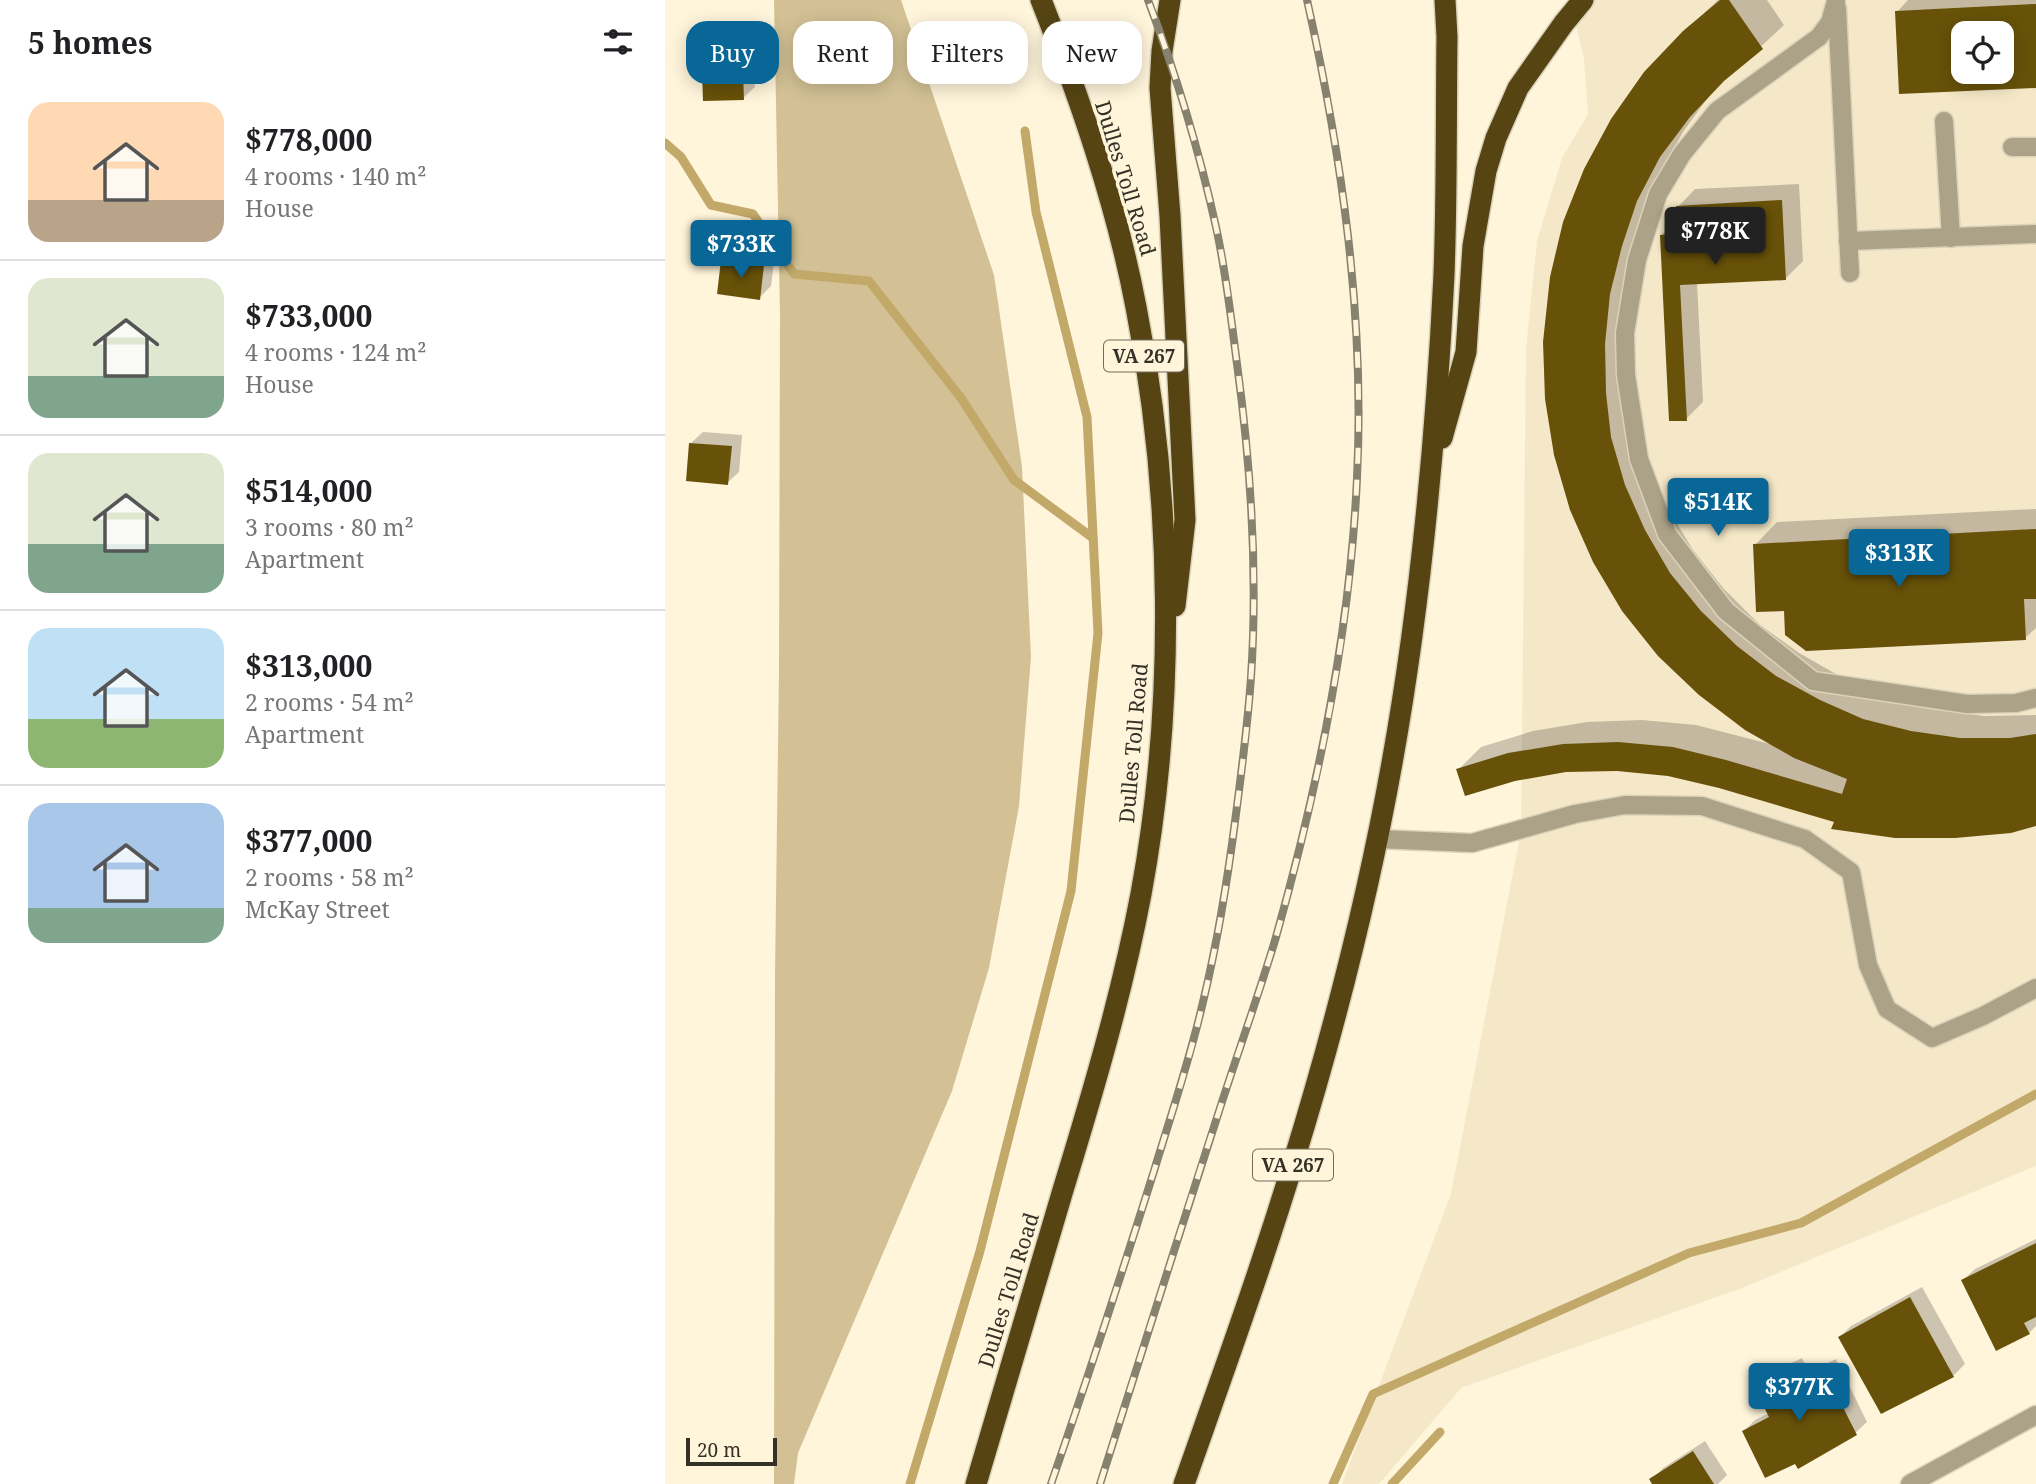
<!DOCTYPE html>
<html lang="en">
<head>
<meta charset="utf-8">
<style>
  :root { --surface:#fff; --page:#f2f2f2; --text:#202124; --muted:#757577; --line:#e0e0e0; --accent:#096797 }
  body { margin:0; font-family:"Noto Serif",serif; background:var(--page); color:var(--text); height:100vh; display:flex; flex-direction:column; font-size:26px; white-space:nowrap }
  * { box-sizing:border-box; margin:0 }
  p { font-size:23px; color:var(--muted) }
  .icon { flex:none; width:38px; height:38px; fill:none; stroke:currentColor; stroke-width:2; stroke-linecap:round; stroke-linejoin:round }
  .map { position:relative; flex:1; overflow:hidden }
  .side { display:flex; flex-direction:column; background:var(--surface); width:665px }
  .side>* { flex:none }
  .banner { position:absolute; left:21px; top:21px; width:665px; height:63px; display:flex; gap:14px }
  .tools { position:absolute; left:1286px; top:21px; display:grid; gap:14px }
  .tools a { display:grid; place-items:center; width:63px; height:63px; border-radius:14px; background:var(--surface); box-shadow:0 4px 18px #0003; font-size:35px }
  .scale { position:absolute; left:21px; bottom:18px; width:91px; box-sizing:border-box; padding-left:7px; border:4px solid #343127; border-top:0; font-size:19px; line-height:24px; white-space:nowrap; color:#343127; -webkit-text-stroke:5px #fff5db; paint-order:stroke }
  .price { position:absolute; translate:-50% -60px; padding:0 16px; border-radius:7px; background:var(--accent); color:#fff; font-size:23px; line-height:46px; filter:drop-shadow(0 2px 4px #0008) }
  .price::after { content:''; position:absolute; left:50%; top:42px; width:21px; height:16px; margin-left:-10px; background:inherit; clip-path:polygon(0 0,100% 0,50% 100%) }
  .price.selected { background:#222; color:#fff }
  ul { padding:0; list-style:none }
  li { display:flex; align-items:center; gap:21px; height:175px; padding:0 28px }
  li+li { border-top:2px solid var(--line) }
  li span { display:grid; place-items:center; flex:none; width:196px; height:140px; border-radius:21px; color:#555 }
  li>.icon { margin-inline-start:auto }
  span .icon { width:84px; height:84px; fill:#fffc; stroke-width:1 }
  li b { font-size:30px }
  h2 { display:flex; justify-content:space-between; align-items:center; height:84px; padding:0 28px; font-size:30px }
  .chip { padding:0 24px; border-radius:21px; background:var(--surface); box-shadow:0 4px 18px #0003; font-size:24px; line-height:63px }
  .chip.selected { background:var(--accent); color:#fff }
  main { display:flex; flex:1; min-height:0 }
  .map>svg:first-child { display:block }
  .built { fill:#f5e8c8; fill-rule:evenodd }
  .green { fill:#d3c195 }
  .shadow { fill:#0003; fill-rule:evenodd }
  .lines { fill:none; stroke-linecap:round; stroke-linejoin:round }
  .stream { stroke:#c2a969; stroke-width:9 }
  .building { fill:#685209; fill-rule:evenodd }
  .minor-casing { stroke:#dad2bb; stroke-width:21 }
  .highway-casing { stroke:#dad2bb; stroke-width:24 }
  .minor { stroke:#aca287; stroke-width:18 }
  .highway { stroke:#564513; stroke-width:21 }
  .rail-casing { stroke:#878170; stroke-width:8 }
  .rail { stroke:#fff5db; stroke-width:5; stroke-dasharray:16; stroke-linecap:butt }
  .labels { text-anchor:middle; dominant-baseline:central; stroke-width:7; stroke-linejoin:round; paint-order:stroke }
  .shield { fill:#fff5db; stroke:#716c5d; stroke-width:2 }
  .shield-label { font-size:19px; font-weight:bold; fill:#343127 }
  .street-label { font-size:21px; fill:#343127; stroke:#fff5db }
</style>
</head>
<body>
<main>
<section class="side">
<h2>5 homes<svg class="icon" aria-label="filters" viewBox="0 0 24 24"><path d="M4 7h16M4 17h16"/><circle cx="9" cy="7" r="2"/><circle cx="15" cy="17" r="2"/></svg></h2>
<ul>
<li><span style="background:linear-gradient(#ffd9b3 70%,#b9a48a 0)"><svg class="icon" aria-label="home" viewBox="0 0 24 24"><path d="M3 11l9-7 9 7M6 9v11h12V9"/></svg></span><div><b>$778,000</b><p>4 rooms · 140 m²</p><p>House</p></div></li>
<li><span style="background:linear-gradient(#dfe7d0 70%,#7fa58c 0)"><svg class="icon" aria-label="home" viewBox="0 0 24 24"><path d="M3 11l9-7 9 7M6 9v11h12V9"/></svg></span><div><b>$733,000</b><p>4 rooms · 124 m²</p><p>House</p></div></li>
<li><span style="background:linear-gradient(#dfe7d0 65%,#7fa58c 0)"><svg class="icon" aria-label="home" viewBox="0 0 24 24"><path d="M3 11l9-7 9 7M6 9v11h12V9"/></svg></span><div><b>$514,000</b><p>3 rooms · 80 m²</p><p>Apartment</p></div></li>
<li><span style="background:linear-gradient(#bfe0f5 65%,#8fb573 0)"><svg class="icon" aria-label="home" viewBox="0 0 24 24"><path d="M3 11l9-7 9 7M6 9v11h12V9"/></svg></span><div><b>$313,000</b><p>2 rooms · 54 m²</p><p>Apartment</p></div></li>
<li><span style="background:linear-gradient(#a9c7e8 75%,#7fa58c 0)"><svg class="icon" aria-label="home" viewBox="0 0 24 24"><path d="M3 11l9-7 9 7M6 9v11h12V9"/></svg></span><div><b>$377,000</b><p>2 rooms · 58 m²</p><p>McKay Street</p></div></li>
</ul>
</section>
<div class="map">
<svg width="1371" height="1484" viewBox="0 0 1371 1484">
  <rect width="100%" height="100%" fill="#fff5db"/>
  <path class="built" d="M905,0H1371V1166L1077,1288L796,1388L714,1484H677L786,1194L856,831L861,349L872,241L897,158L923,114L919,59ZM1298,33H1337V72H1298Z"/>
  <path class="green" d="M109,0H236L329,275L357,467L366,657L354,806L324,968L287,1091L133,1453L129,1484H109L110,976L114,670L115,314Z"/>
  <g class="shadow">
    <path d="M1053,0H1102L1119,25L1047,92L1018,132L994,176L979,222L963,369L982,462L1002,507L1028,550L1059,589L1094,624L1134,653L1178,678L1221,696L1269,709L1319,716L1371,715V824L1171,820L1055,786L1004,774L952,769L793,770L816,747L868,731L922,722L977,720L1031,725L1105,744L890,455L1019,32Z"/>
    <path d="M1243,0H1371V86L1235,93L1232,12ZM1298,33H1337V72H1298Z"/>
    <path d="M88,31L90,87L78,98L37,44L49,33Z"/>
    <path d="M1134,184L1138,261L1121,278L1032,283L1038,402L1021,419L996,235L1013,219V207L1030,189Z"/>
    <path d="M69,250L110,254L106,286L94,298L58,261Z"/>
    <path d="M38,432L77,435L74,472L62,483L26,443Z"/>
    <path d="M1371,509V628L1360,638L1120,609L1090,545L1112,522Z"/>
    <path d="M1371,1239V1326L1364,1333L1298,1280L1310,1269Z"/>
    <path d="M1257,1287L1300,1364L1288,1376L1216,1412L1175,1337L1186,1326Z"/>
    <path d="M1137,1358L1144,1372L1171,1359L1202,1422L1190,1433L1131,1461L1079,1431L1090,1420L1104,1413L1100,1405L1110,1395L1103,1380L1114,1369Z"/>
    <path d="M1040,1441L1062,1475L1053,1484H989L987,1480L998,1468Z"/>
  </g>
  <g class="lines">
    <g class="stream">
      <path d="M0,143L16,157L46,205L88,214L129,274L204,281L296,398L349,480L428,538"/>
      <path d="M245,1484L315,1251L406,891L433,633L422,417L371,212L360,131"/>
      <path d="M668,1484L708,1394L1024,1253L1136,1223L1371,1094"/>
      <path d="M727,1484L775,1432"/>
    </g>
  </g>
  <g class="building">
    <path d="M1055,0H1064L1098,49L1059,81L1025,117L995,157L972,201L957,246L945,294L940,344L941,393L946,437L960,485L980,530L1005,573L1036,611L1072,646L1111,676L1155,700L1198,719L1246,731L1295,738H1345L1371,734V826L1346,833L1290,838H1230L1166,829L1169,822L1054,788L1003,776L952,771L901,772L850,781L800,796L791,769L843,753L898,744L953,742L1008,747L1061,760L1177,794L1182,779L1129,758L1080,730L1034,695L993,656L957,611L928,562L905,510L889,455L880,399L878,342L885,277L898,222L919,169L946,119L979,72L1018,31Z"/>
    <path d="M1371,4V88L1234,94L1230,11ZM1298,33H1337V72H1298Z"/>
    <path d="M77,42L79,100L38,101L36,43Z"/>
    <path d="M1117,200L1121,280L1015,285L1022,421H1004L995,235L1013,234L1011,206Z"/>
    <path d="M56,260L99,265L95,300L52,294Z"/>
    <path d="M24,443L67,446L63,485L21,481Z"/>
    <path d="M1371,529V599H1359L1361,640L1141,651L1120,635L1119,611L1091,612L1088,544Z"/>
    <path d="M1371,1243V1317L1359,1323L1365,1334L1331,1351L1296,1280Z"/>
    <path d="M1245,1297L1289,1377L1216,1414L1173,1337Z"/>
    <path d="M1125,1368L1132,1382L1159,1370L1192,1435L1133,1469L1130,1464L1100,1478L1077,1431L1104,1417L1098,1405L1110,1399L1101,1380Z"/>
    <path d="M1028,1451L1049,1484H987L984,1479Z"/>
  </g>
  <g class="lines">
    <g class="minor-casing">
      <g id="minor">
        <path d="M1171,1L1165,22L1154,37L1052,111L1017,154L993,194L972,260L960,333L961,375L974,459L1002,534L1061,611L1148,681L1302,704L1351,703L1371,698"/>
        <path d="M1172,8L1185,273"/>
        <path d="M1279,121L1286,238"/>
        <path d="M1347,147H1371"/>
        <path d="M1183,241L1371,234"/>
        <path d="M712,839L807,843L910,814L960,805L1037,806L1140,839L1186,872L1203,965L1222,1009L1267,1038L1318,1016L1371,988"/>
        <path d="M1245,1484L1371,1415"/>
      </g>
    </g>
    <g class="highway-casing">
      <g id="highway">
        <path d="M505,0L497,51L495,88L505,216L520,520L510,606"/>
        <path d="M777,438L801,352L808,246L821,171L831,138L853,88L899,23L918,0"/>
        <path d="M311,1484C340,1386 369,1288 398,1190C428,1092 457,994 476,894C511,705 508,495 471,307C451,202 415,99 376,0"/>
        <path d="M519,1484C557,1376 596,1269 629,1160C669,1030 703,897 727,763C756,602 771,438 779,275C782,196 781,116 782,37L780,0"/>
      </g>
    </g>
    <use href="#minor" class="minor"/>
    <use href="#highway" class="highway"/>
    <g class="rail-casing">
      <g id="rail">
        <path d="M386,1484C422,1380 456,1276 489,1171C506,1115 525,1059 538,1002C553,940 563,877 571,814C577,768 583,722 586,677C593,572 586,467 572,364C566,318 561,272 551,227C534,150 511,74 483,0"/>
        <path d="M435,1484C475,1358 515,1231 556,1105C574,1049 594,994 611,937C653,788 685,634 692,478C700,317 677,157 642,0"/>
      </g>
    </g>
    <use href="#rail" class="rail"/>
  </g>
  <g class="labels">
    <g class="shield">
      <rect x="439" y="340.5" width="80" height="31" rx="5"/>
      <rect x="588" y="1149.5" width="80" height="31" rx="5"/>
    </g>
    <g class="shield-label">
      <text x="479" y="356">VA 267</text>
      <text x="628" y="1165">VA 267</text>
    </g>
    <g class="street-label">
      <text transform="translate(461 178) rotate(73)">Dulles Toll Road</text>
      <text transform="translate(468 743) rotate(-85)">Dulles Toll Road</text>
      <text transform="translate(343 1290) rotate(-73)">Dulles Toll Road</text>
    </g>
  </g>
</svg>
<div class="tools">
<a><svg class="icon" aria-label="locate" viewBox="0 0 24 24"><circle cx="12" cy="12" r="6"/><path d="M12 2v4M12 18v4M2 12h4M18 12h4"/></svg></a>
</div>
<div class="scale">20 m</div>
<b class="price selected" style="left:1050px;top:267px">$778K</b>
<b class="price" style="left:76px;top:280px">$733K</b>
<b class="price" style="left:1053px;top:538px">$514K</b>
<b class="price" style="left:1234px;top:589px">$313K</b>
<b class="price" style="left:1134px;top:1423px">$377K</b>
<div class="banner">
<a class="chip selected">Buy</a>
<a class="chip">Rent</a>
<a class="chip">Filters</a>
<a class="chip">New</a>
</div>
</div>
</main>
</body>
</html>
